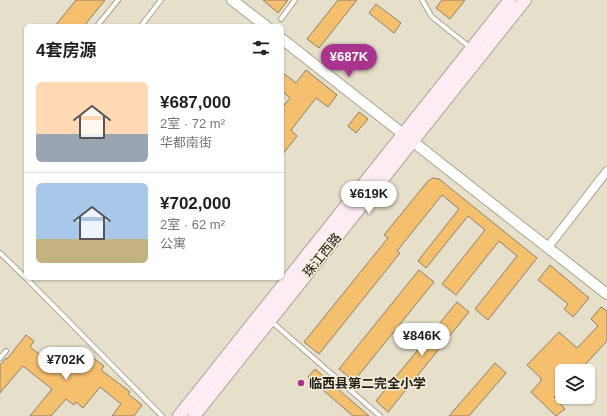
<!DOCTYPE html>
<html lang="zh">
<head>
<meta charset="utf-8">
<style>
  :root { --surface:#fff; --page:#f6f6f6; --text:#222; --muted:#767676; --line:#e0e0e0; --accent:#a8348e }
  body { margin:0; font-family:Helvetica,"Noto Sans SC",sans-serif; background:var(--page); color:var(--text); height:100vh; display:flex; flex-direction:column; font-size:15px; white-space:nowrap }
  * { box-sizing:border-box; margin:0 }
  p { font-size:13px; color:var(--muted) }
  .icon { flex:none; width:22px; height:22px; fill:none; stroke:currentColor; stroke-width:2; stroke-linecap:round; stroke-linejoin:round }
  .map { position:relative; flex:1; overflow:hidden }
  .sheet { position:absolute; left:24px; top:24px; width:260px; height:256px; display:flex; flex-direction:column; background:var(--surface); border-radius:6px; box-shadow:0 1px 3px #0004 }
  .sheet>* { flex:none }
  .tools { position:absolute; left:555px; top:364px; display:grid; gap:8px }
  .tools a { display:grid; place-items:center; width:40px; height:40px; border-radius:6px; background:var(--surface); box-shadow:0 1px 3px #0004; font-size:20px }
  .price { position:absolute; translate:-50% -34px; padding:0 9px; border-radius:14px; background:#fff; color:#222; font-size:13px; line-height:26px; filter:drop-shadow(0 1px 2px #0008) }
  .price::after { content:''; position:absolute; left:50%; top:24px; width:12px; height:9px; margin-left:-6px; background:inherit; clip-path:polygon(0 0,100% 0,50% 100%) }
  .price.active { background:var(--accent); color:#fff }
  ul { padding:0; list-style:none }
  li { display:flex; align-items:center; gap:12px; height:100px; padding:0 12px }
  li+li { border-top:1px solid var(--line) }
  li span { display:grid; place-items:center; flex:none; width:112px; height:80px; border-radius:6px; color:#555 }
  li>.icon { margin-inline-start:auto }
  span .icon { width:48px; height:48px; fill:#fffc; stroke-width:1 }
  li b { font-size:17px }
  h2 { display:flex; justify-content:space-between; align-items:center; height:48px; padding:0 12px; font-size:17px }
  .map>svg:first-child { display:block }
  .building { fill:#f5c06e; stroke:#8b7f6e }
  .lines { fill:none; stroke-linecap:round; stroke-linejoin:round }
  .service-casing { stroke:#a9a28f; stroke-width:6 }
  .minor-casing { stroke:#a9a28f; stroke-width:10 }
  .tertiary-casing { stroke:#a9a28f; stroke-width:12 }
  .secondary-casing { stroke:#a9a28f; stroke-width:14 }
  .service { stroke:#fff; stroke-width:4 }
  .minor { stroke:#fff; stroke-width:8 }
  .tertiary { stroke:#fff; stroke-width:10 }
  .secondary { stroke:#fcedf4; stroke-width:12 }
  .poi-dot { fill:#a8348e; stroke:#f3ecd7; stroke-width:1.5 }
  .labels { text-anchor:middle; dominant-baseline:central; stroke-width:3; stroke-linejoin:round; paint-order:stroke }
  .street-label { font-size:13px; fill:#232019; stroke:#f3ecd7 }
  .poi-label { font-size:13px; font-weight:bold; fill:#232019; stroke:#f3ecd7; text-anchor:start }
</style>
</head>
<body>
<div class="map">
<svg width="607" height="416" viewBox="0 0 607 416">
  <rect width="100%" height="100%" fill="#e6dfca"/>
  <g class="building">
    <path d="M76,0H105L84,26H55Z"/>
    <path d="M263,0H288L278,13Z"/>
    <path d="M338,0H357L319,48L307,39Z"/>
    <path d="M442,0H465L450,19L436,8Z"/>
    <path d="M376,4L401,23L394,33L369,13Z"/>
    <path d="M306,70L337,95L328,107L316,98L291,130L297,136L282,155V108L290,98L282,91V72L296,83Z"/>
    <path d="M359,112L368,119L356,133L348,126Z"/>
    <path d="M433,178L439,179L537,258L488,320L475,309L517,256L499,241L456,295L442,284L485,230L468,216L426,268L418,261L459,209L442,195L397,251L400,253L319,354L304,342L388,238L384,235L428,181Z"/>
    <path d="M550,265L589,298L573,317L564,309L568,304L538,280Z"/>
    <path d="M419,270L434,282L354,381L339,369Z"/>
    <path d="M457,302L469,312L388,412L376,401Z"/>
    <path d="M601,307L607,311V341L579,371H562V389L554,397L565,409L556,416L531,392L541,381V378L527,365L559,332L577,348L598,326L591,319Z"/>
    <path d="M26,335L34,341L30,347L68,376L86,353L104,366L101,370L130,392L128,394L142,405L134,416H112L121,404L100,387L83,408L76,402L74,405L66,399L51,416H30L52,389L23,366L0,393V365L6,358L7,359Z"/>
    <path d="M495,363L506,373L488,394L469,416H449Z"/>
    <path d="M315,369L369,416H353L308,377Z"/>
  </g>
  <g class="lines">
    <g class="service-casing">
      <g id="service">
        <path d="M422,0L432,17L471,48"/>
        <path d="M281,19L295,0"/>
        <path d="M97,26L118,0"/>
        <path d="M141,26L161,0"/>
        <path d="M0,253L26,278"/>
        <path d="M26,278L162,416"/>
        <path d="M272,322L380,416"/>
        <path d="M0,358L6,351"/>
      </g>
    </g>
    <g class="minor-casing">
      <path id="minor" d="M548,247L607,171"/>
    </g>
    <g class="tertiary-casing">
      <g id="tertiary">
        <path d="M232,0L266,26"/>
        <path d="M282,39L607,294"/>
      </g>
    </g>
    <g class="secondary-casing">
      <g id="secondary">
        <path d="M179,416L510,0"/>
        <path d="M194,416L525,0"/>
      </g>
    </g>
    <use href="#service" class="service"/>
    <use href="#minor" class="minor"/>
    <use href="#tertiary" class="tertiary"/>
    <use href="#secondary" class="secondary"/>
  </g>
  <circle class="poi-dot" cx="301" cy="383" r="4"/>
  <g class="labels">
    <g class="street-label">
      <text transform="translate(322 255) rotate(-51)">珠江西路</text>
    </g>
    <g class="poi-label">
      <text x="309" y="383">临西县第二完全小学</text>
    </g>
  </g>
</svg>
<div class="tools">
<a><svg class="icon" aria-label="layers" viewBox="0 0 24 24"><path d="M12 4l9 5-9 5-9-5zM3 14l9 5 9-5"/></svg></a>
</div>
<b class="price active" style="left:349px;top:78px">¥687K</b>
<b class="price" style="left:369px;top:215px">¥619K</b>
<b class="price" style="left:422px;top:357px">¥846K</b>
<b class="price" style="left:66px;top:381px">¥702K</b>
<section class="sheet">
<h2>4套房源<svg class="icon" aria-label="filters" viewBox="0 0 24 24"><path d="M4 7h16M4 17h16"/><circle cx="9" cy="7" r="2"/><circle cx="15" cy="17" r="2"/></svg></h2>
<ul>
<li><span style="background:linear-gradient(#ffd9b3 65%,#9aa5b1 0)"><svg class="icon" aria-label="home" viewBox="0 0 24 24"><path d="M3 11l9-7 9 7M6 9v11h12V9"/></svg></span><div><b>¥687,000</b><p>2室 · 72 m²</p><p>华都南街</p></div></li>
<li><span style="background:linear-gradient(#a9c7e8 70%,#c2b280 0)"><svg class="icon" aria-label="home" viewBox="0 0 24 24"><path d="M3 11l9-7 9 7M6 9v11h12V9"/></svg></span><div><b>¥702,000</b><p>2室 · 62 m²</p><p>公寓</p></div></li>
</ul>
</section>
</div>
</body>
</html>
